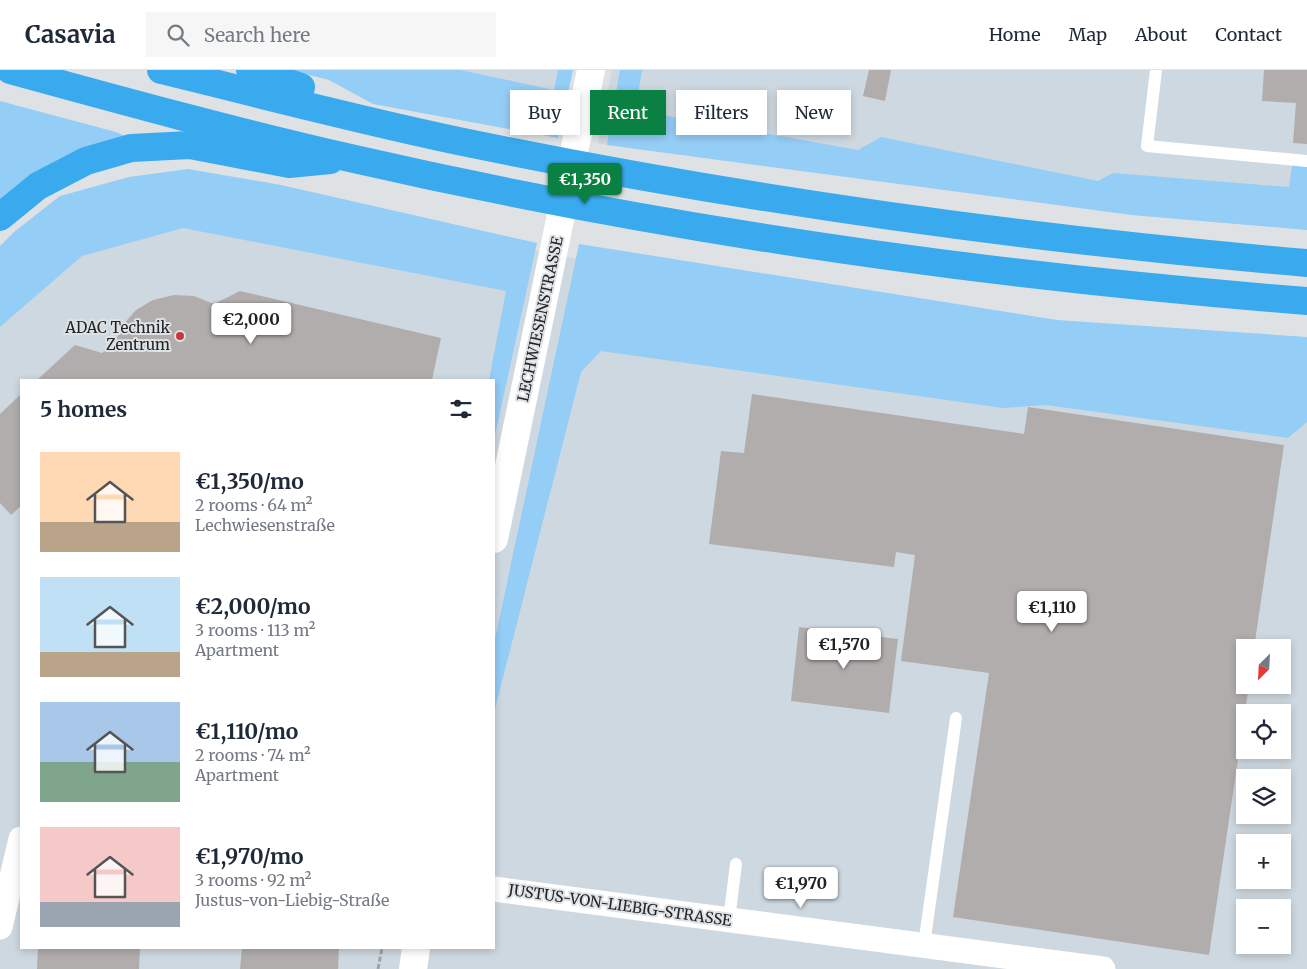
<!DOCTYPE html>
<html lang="en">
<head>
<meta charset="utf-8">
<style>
  :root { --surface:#fff; --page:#f6f6f7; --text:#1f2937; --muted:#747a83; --line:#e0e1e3; --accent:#0b8043 }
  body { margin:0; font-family:Merriweather,serif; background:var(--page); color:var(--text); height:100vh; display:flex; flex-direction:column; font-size:19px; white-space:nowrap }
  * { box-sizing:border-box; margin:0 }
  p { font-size:16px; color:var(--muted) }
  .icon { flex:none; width:28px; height:28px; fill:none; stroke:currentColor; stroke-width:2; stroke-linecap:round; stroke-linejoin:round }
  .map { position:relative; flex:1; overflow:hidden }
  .drawer { position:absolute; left:20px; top:309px; width:475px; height:570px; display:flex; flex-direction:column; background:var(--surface); border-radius:0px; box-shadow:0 2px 8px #0003 }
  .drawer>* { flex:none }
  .banner { position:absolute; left:510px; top:20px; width:475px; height:45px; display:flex; gap:10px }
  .needle { width:32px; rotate:204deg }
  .tools { position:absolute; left:1236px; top:569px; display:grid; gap:10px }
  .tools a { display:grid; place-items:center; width:55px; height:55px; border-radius:0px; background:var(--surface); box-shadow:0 2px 8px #0003; font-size:25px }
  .price { position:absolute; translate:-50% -42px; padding:0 11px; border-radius:5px; background:#fff; color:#222; font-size:16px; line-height:32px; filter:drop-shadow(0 1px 2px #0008) }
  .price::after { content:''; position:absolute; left:50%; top:30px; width:15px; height:11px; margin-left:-8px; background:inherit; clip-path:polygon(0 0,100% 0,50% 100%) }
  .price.active { background:var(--accent); color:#fff }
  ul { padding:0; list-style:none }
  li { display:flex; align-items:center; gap:15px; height:125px; padding:0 20px }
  li span { display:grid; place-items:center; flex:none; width:140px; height:100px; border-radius:0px; color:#555 }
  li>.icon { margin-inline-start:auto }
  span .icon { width:60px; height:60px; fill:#fffc; stroke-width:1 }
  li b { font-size:21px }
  h2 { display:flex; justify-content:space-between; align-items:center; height:60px; padding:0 20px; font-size:21px }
  .tag { padding:0 18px; border-radius:0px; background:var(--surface); box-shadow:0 2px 8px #0003; font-size:18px; line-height:45px }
  .tag.active { background:var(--accent); color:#fff }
  header { display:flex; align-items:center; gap:30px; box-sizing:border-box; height:70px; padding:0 25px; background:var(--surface); border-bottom:1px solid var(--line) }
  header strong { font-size:24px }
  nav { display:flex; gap:28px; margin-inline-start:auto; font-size:18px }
  .search { width:350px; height:45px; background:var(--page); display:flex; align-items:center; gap:12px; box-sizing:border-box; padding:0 18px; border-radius:0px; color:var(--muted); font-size:19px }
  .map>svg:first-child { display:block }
  .built { fill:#ced8e0; fill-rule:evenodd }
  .green { fill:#94cdf6 }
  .building { fill:#b1adac }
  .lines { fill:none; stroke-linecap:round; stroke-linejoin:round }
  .path { stroke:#a0a3a6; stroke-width:3; stroke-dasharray:5 2.5; stroke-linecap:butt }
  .lane { stroke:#fff; stroke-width:12 }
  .street { stroke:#fff; stroke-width:25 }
  .secondary { stroke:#fff; stroke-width:28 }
  .highway { stroke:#3aaaef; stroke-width:28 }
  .poi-dot { fill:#c7383a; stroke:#dee2e5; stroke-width:2 }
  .labels { text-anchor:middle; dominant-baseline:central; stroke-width:4; stroke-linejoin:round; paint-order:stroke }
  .street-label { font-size:15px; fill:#222425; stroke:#dee2e5 }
  .poi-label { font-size:15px; fill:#222425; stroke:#dee2e5; text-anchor:end }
</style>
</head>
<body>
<header>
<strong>Casavia</strong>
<div class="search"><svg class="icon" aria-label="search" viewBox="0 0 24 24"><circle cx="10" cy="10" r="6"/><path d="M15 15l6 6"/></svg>Search here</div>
<nav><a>Home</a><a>Map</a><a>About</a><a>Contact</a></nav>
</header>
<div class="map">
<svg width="1307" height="899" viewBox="0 0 1307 899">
  <rect width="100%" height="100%" fill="#dee2e5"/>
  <g class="built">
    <path d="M461,0H558L554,20Z"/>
    <path d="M612,0H1307V160L1132,145L607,75L598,73Z"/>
    <path d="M186,127L491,188L539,181L577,189L1307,292V899H0V216ZM21,310H494V878H21ZM1245,578H1282V615H1245ZM1245,642H1282V680H1245ZM1245,708H1282V745H1245ZM1245,772H1282V810H1245ZM1245,838H1282V875H1245Z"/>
  </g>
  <g class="green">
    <path d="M290,0H461L554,20L558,0H573L558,68L373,34L329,10Z"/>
    <path d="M620,0H642L639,18L640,41L858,80L881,67L1098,111L1113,103L1289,117L1292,95L1307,96V160L1132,145L607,75Z"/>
    <path d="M0,31L116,62L127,67L0,138Z"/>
    <path d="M188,99L281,115L537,173L494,370V310H489L506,221L183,158L82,186L0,257V176L14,162L60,126L129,107Z"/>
    <path d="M579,174L1057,250L1307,267V352L1288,368L1046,335L1003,338L601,281L581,302L494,643V574Z"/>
  </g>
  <g class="building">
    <path d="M869,0H891L885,31L863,26Z"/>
    <path d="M1264,0H1307V74L1293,73L1296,33L1262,31Z"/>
    <path d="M240,221L441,268L432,310H37L75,275L102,283L114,275L122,256L136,240L153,230L174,225L194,226L214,234Z"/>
    <path d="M21,324V436L11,445L0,433V344Z"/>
    <path d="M752,324L1024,364L1028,337L1284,375L1254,578H1245V615H1249L1209,885L953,847L989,603L901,591L915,485L896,482L894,497L709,474L721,381L744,383Z"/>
    <path d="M799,557L898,569L889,643L791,631Z"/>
    <path d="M38,878H140L139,899H37Z"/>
    <path d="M242,878H339L338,899H240Z"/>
  </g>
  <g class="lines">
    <path class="path" d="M378,899L382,878"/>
    <g class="lane">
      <path d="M1156,0L1147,76L1307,91"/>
      <path d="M729,850L736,794"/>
      <path d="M924,875L956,648"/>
    </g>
    <g class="street">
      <path d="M494,819L1103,899"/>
      <path d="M0,857L21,769"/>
    </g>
    <g class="secondary">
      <path d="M494,469L591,0"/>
      <path d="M413,899L416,878"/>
    </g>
    <g class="highway">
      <path d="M10,0C123,31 236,62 350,88C664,160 986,206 1307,231"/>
      <path d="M161,0C264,25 366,52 468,73C745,130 1026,169 1307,193"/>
      <path d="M250,0L301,17"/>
      <path d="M0,147L38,116L86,91L131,78L190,75L289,94L330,90"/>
    </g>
  </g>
  <circle class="poi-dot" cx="180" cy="266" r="5"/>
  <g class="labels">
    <g class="street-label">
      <text transform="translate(540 249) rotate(-78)">LECHWIESENSTRASSE</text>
      <text transform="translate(620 835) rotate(8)">JUSTUS-VON-LIEBIG-STRASSE</text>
    </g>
    <g class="poi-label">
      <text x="170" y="257">ADAC Technik<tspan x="170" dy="17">Zentrum</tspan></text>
    </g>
  </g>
</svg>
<div class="tools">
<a><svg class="needle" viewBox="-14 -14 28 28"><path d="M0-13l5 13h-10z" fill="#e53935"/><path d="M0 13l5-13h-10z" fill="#747a83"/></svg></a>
<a><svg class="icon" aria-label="locate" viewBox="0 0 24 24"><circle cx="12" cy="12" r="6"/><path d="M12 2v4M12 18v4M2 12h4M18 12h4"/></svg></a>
<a><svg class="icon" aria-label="layers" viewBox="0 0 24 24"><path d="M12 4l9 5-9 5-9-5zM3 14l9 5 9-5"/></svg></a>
<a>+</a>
<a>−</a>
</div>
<b class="price active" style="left:585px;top:135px">€1,350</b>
<b class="price" style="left:251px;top:275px">€2,000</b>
<b class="price" style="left:1052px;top:563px">€1,110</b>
<b class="price" style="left:844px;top:600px">€1,570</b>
<b class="price" style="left:801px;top:839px">€1,970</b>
<div class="banner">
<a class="tag">Buy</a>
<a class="tag active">Rent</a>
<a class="tag">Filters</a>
<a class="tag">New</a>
</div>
<section class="drawer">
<h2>5 homes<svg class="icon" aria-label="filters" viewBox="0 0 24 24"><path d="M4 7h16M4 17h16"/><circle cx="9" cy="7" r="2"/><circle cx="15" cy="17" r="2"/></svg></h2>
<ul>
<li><span style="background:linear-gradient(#ffd9b3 70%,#b9a48a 0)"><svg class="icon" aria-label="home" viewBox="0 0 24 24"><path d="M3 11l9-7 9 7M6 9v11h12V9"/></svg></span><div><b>€1,350/mo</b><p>2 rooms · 64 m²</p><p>Lechwiesenstraße</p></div></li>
<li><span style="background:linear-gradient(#bfe0f5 75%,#b9a48a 0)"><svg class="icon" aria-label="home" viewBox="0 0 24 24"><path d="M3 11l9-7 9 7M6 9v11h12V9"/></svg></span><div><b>€2,000/mo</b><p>3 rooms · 113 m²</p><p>Apartment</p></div></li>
<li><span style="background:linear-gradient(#a9c7e8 60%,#7fa58c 0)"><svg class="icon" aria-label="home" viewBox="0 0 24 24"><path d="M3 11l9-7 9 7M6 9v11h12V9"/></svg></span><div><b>€1,110/mo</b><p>2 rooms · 74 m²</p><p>Apartment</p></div></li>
<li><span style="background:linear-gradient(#f6c9c9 75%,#9aa5b1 0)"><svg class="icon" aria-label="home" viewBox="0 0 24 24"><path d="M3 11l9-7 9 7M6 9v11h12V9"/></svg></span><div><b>€1,970/mo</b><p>3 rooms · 92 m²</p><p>Justus-von-Liebig-Straße</p></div></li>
</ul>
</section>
</div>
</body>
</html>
